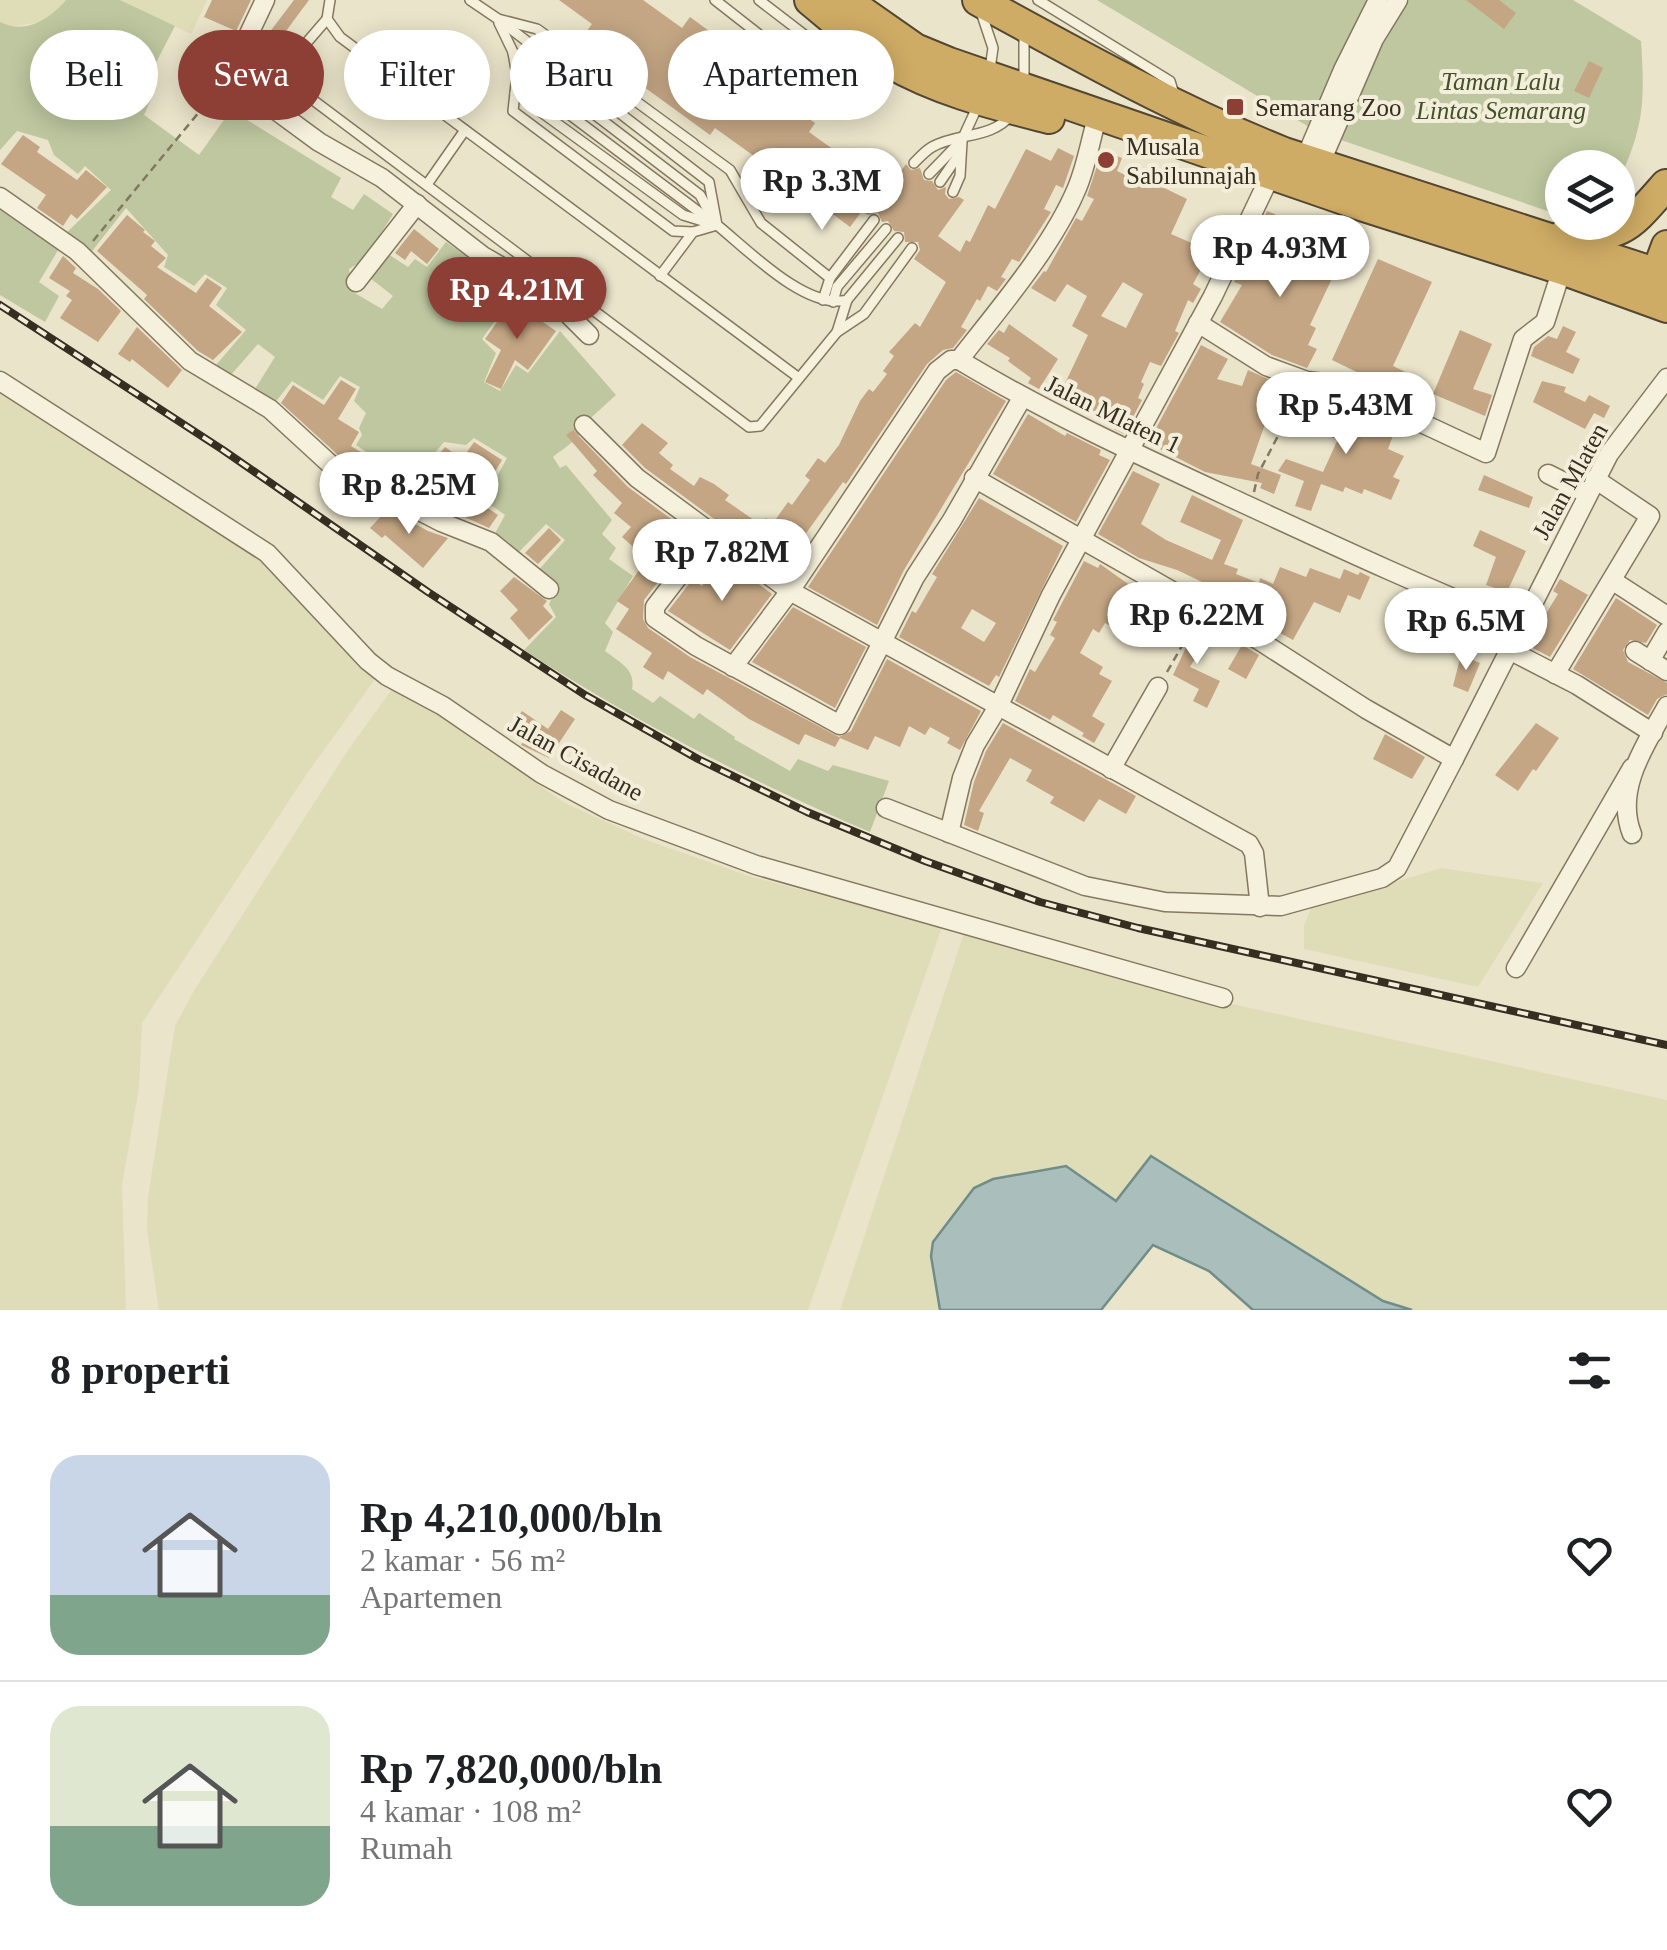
<!DOCTYPE html>
<html lang="id">
<head>
<meta charset="utf-8">
<style>
  :root { --surface:#fff; --page:#f2f2f2; --text:#202124; --muted:#757577; --line:#e0e0e0; --accent:#8d3f36 }
  body { margin:0; font-family:Georgia,serif; background:var(--page); color:var(--text); height:100vh; display:flex; flex-direction:column; font-size:38px; white-space:nowrap }
  * { box-sizing:border-box; margin:0 }
  p { font-size:32px; color:var(--muted) }
  .icon { flex:none; width:55px; height:55px; fill:none; stroke:currentColor; stroke-width:2; stroke-linecap:round; stroke-linejoin:round }
  .map { position:relative; height:1310px; overflow:hidden }
  .panel { display:flex; flex-direction:column; background:var(--surface); flex:1 }
  .panel>* { flex:none }
  .hud { position:absolute; left:30px; top:30px; width:1000px; height:90px; display:flex; gap:20px }
  .controls { position:absolute; left:1545px; top:150px; display:grid; gap:20px }
  .controls a { display:grid; place-items:center; width:90px; height:90px; border-radius:50%; background:var(--surface); box-shadow:0 5px 25px #0003; font-size:50px }
  .price { position:absolute; translate:-50% -85px; padding:0 22px; border-radius:35px; background:#fff; color:#222; font-size:32px; line-height:65px; filter:drop-shadow(0 2px 5px #0008) }
  .price::after { content:''; position:absolute; left:50%; top:60px; width:30px; height:22px; margin-left:-15px; background:inherit; clip-path:polygon(0 0,100% 0,50% 100%) }
  .price.active { background:var(--accent); color:#fff }
  ul { padding:0; list-style:none }
  li { display:flex; align-items:center; gap:30px; height:250px; padding:0 50px }
  li+li { border-top:2px solid var(--line) }
  li span { display:grid; place-items:center; flex:none; width:280px; height:200px; border-radius:30px; color:#555 }
  li>.icon { margin-inline-start:auto }
  span .icon { width:120px; height:120px; fill:#fffc; stroke-width:1 }
  li b { font-size:42px }
  h2 { display:flex; justify-content:space-between; align-items:center; height:120px; padding:0 50px; font-size:42px }
  .pill { padding:0 35px; border-radius:45px; background:var(--surface); box-shadow:0 5px 25px #0003; font-size:35px; line-height:90px }
  .pill.active { background:var(--accent); color:#fff }
  .map>svg:first-child { display:block }
  .farmland { fill:#dfddb8 }
  .green { fill:#bec79f }
  .water { fill:#aabfbb; stroke:#718d89; stroke-width:2.5 }
  .building { fill:#c4a684; fill-rule:evenodd }
  .lines { fill:none; stroke-linecap:round; stroke-linejoin:round }
  .lane-casing { stroke:#857860; stroke-width:12 }
  .street-casing { stroke:#857860; stroke-width:21 }
  .highway-casing { stroke:#534633; stroke-width:34 }
  .path { stroke:#857860; stroke-width:2.5; stroke-dasharray:8 5; stroke-linecap:butt }
  .lane { stroke:#f6f1dc; stroke-width:9 }
  .street { stroke:#f6f1dc; stroke-width:18 }
  .highway { stroke:#cfac65; stroke-width:30 }
  .rail-casing { stroke:#372e22; stroke-width:8 }
  .rail { stroke:#f2eed9; stroke-width:4; stroke-dasharray:11; stroke-linecap:butt }
  .poi-dot { fill:#8d3f36; stroke:#f2eed9; stroke-width:4 }
  .labels { text-anchor:middle; dominant-baseline:central; stroke-width:8; stroke-linejoin:round; paint-order:stroke }
  .park-label { font-size:25px; font-style:italic; fill:#43512b; stroke:#f2eed9 }
  .poi-label { font-size:25px; fill:#372e22; stroke:#f2eed9; text-anchor:start }
  .street-label { font-size:25px; fill:#372e22; stroke:#f2eed9 }
</style>
</head>
<body>
<div class="map">
<svg width="1667" height="1310" viewBox="0 0 1667 1310">
  <rect width="100%" height="100%" fill="#eae4ca"/>
  <g class="farmland">
    <path d="M0,0H66L47,21L10,27L0,22Z"/>
    <path d="M120,0H207L191,34Z"/>
    <path d="M0,390L250,548L378,675L306,775L142,1023L139,1088L122,1185L126,1310H0Z"/>
    <path d="M395,685L565,803L646,840L749,876L942,927L808,1310H159L147,1230L148,1197L175,1026L195,989L348,750Z"/>
    <path d="M1441,868L1543,883L1478,987L1304,949V925L1311,908Z"/>
    <path d="M965,930L1196,996L1667,1100V1310H1412L1383,1301L1338,1274L1116,1201L993,1179L974,1188L933,1242L931,1256L940,1310H840Z"/>
  </g>
  <g class="green">
    <path d="M66,0H120L175,26L147,80L156,88L144,115L199,155L231,110L341,178L331,197L353,210L364,194L393,214L365,259L349,269L353,292L382,309L393,296L370,278L388,254L408,267L415,259L427,267L446,242L517,290L482,339L496,353L484,382L500,391L516,365L528,373L560,331L616,395L584,424C582,438 564,448 553,457L560,468L566,465L612,520L602,534L616,548L609,559L633,576L605,623L613,632L605,651C619,662 636,669 632,689L653,703L660,696L694,719L699,713L735,737L734,739L790,771L798,759L828,771L833,765L889,781L870,832C750,781 634,721 524,650L556,617L549,604L557,588L537,572L565,540L546,524L517,554L492,539L505,515L484,500L507,458L474,438L466,445L444,442L400,494L365,473L374,457L356,445L362,435L359,428L366,413L354,401L360,387L340,376L323,400L292,381L274,404L255,389L275,357L258,344L230,376L216,365L246,330L216,305L227,288L205,274L194,286L164,267L168,255L126,208L89,255L63,236L111,190L85,166L78,174L54,155L48,140L17,131L0,150V22C25,35 50,19 66,0Z"/>
    <path d="M1097,0H1371L1309,127Z"/>
    <path d="M1409,0H1573L1641,41C1645,102 1644,127 1618,183V168H1562V216L1341,140L1379,51Z"/>
    <path d="M0,205L60,247L39,282L59,296L45,322L0,295Z"/>
  </g>
  <path class="water" d="M1151,1156L1383,1301L1412,1310H1253L1209,1271L1153,1245L1101,1310H940L931,1256L933,1242L974,1188L993,1179L1066,1166L1116,1201Z"/>
  <g class="building">
    <path d="M212,0H251L236,31L204,17Z"/>
    <path d="M294,0H309L252,77L245,72L253,54Z"/>
    <path d="M559,0H643L682,28L690,17L760,68L752,78L815,123L809,132L841,155L846,149L892,183L906,164L911,170L920,168L924,180L932,181L938,190L946,187L945,194L949,199L959,197L964,200L938,236L960,252L966,240L970,242L988,205L995,209L1026,149L1051,161L1058,148L1074,156L1063,188L1056,185L1044,209L1051,212L1019,262L1012,259L1001,277L1006,279L997,291L988,286L980,301L977,299L961,327L967,330L953,348L943,350L927,364L846,484L843,482L781,568L645,468L622,445L642,423L668,443L659,453L673,465L670,469L694,486L700,477L714,484L729,495L725,500L761,525L766,518L773,523L788,502L792,505L810,480L805,476L818,458L825,463L839,445L860,401L869,389L873,392L887,374L883,371L894,356L889,352L915,323L920,327L946,282L914,259L920,250L918,242H905L904,232L894,231L888,221L882,222L878,213L868,215L862,211L850,227L809,196L813,190L780,166L776,172L715,128L710,135L640,84L646,76L586,32L592,24Z"/>
    <path d="M1466,0H1499L1516,13L1504,29Z"/>
    <path d="M1589,61L1603,68L1589,98L1574,91Z"/>
    <path d="M23,135L40,147L37,152L77,180L86,170L107,187L77,219L71,214L63,226L37,208L46,195L1,164Z"/>
    <path d="M1102,151L1122,158L1117,171L1141,183L1147,171L1159,177L1154,183L1187,199L1171,234L1196,245L1199,225L1221,231L1216,249L1221,251L1214,264L1206,260L1193,284L1201,289L1193,303L1188,300L1175,331L1179,333L1161,366L1150,362L1141,382L1144,384L1138,398L1142,400L1124,434L1114,429L1117,423L1079,405L1078,409L1059,396L1088,335L1072,326L1087,296L1067,284L1055,302L1031,288L1044,271L1046,272L1076,218L1082,221L1094,199L1087,196ZM1123,282L1143,294L1126,328L1101,316Z"/>
    <path d="M1267,211L1275,214L1254,275L1266,280L1275,260L1291,264L1300,235L1316,240L1310,257L1336,270L1310,325L1316,328L1308,345L1317,349L1307,368L1272,355L1220,322L1242,285L1234,282Z"/>
    <path d="M127,215L145,230L143,232L155,241L151,246L166,258L157,267L196,293L207,278L222,288L209,306L242,332L213,360L198,351L144,299L147,295L97,251Z"/>
    <path d="M1348,220L1359,224L1354,243L1361,246L1348,274L1330,265Z"/>
    <path d="M414,229L439,249L427,264L411,251L405,260L395,253Z"/>
    <path d="M63,256L76,268L73,273L98,289L121,311L98,342L60,318L72,300L66,296L70,291L49,278Z"/>
    <path d="M1378,259L1432,282L1393,366L1416,377L1406,402L1364,383L1367,377L1332,360Z"/>
    <path d="M512,301L556,331L528,370L515,360L501,389L485,382L501,350L485,339Z"/>
    <path d="M1009,324L1058,359L1039,389L1028,383L1031,378L1008,361L1010,358L987,344L999,330L1004,333Z"/>
    <path d="M1563,326L1576,332L1566,352L1580,359L1573,374L1531,356L1534,347L1548,336L1557,339Z"/>
    <path d="M137,327L182,370L168,388L132,359L130,362L118,354Z"/>
    <path d="M1460,330L1492,344L1473,389L1492,395L1485,416L1433,394Z"/>
    <path d="M1201,345L1228,359L1217,379L1242,386L1248,370L1279,384L1251,464L1281,475L1274,494L1260,488L1262,483L1205,472L1148,443Z"/>
    <path d="M956,372L1006,401L904,570L877,625L808,587L946,380Z"/>
    <path d="M341,380L356,389L338,419L359,432L351,446L370,458L363,468L338,455L281,403L293,385L324,405Z"/>
    <path d="M1542,381L1566,387L1564,392L1585,402L1589,395L1610,406L1604,418L1594,413L1585,429L1533,402Z"/>
    <path d="M1307,398L1333,413L1363,425L1364,422L1383,430L1385,426L1395,430L1388,449L1404,456L1393,477L1400,480L1391,500L1364,489L1362,494L1345,487L1343,492L1321,484L1311,511L1295,506L1304,481L1278,471L1286,459L1323,472L1338,439L1309,431L1293,422Z"/>
    <path d="M1028,414L1065,436L1067,433L1101,450L1099,455L1110,460L1076,522L993,474Z"/>
    <path d="M573,430L628,487L694,536L644,600L643,619L648,628L690,657L839,737L851,731L887,659L981,711L960,750L947,743L950,738L930,727L925,735L909,726L900,747L875,736L868,750L840,738L835,747L805,734L799,745L749,719L707,689L703,695L668,671L663,680L643,667L652,653L616,629L629,609L617,601L647,559L622,537L631,527L614,513L622,503L593,475L597,471L566,435Z"/>
    <path d="M474,442L502,460L477,501L498,515L489,528L409,492L445,447L462,459Z"/>
    <path d="M1133,471L1160,484L1141,524L1166,540L1212,560L1221,540L1180,522L1192,495L1243,520L1224,564L1238,569L1236,574L1259,583L1260,578L1273,584L1280,567L1306,577L1310,568L1340,579L1344,569L1358,575L1360,572L1370,577L1360,600L1348,595L1340,613L1314,602L1293,640L1280,633L1283,629L1268,622L1275,608L1229,590L1227,594L1177,570L1139,558L1098,534Z"/>
    <path d="M1484,475L1533,497L1529,508L1478,490Z"/>
    <path d="M979,498L1063,546L999,677L996,675L989,686L899,637L912,611L916,613L927,594L937,577L932,574ZM972,609L996,623L984,642L961,628Z"/>
    <path d="M388,509L428,531L448,538L423,568L385,535L382,538L370,528Z"/>
    <path d="M549,528L561,540L538,564L525,553Z"/>
    <path d="M1480,530L1526,551L1507,592L1486,585L1496,557L1473,546Z"/>
    <path d="M723,557L772,594L730,650L668,611L692,580L702,586Z"/>
    <path d="M1084,561L1098,568L1100,564L1131,586L1115,614L1123,618L1117,629L1105,623L1099,633L1093,629L1080,653L1103,667L1099,674L1112,681L1092,716L1105,724L1094,743L1082,736L1084,733L1053,715L1050,720L1015,701L1030,669L1035,672L1055,638L1050,635L1057,622L1053,620Z"/>
    <path d="M514,577L547,601L543,606L553,617L529,640L510,618L518,610L500,591Z"/>
    <path d="M1560,579L1588,595L1550,657L1527,645L1558,594L1553,591Z"/>
    <path d="M1616,598L1657,625L1646,643L1630,640L1623,650L1628,662L1667,683V694L1657,699L1648,715L1573,669Z"/>
    <path d="M793,607L866,647L835,708L752,662Z"/>
    <path d="M1199,620L1213,628L1190,667L1220,681L1207,708L1193,701L1199,689L1173,675Z"/>
    <path d="M1242,645L1259,655L1246,679L1228,669Z"/>
    <path d="M1461,655L1480,663L1468,692L1453,686Z"/>
    <path d="M561,710L575,719L549,758L521,745L525,738L510,728L522,711L548,729Z"/>
    <path d="M1003,723L1136,796L1126,814L1099,799L1084,822L1050,803L1054,797L1026,781L1032,770L1010,758L979,811L984,813L978,831L964,825L974,782L986,751Z"/>
    <path d="M1536,723L1559,738L1536,771L1533,769L1518,791L1495,775Z"/>
    <path d="M1385,734L1425,757L1412,779L1373,759Z"/>
  </g>
  <g class="lines">
    <g class="lane-casing">
      <g id="lane">
        <path d="M330,0L327,19L340,37L799,378"/>
        <path d="M470,0L498,19L537,29L730,170L761,223L830,278"/>
        <path d="M715,0L830,90L844,92L880,64"/>
        <path d="M759,0L862,79"/>
        <path d="M1038,0L1170,81L1175,97"/>
        <path d="M981,12L993,48L990,69"/>
        <path d="M327,19L283,70L285,79L749,427L760,426L837,332L847,300"/>
        <path d="M498,19L709,182L717,225C748,250 806,310 847,300L898,238"/>
        <path d="M499,23L513,52L700,195L713,219"/>
        <path d="M1024,33V82"/>
        <path d="M513,53L517,75L711,221"/>
        <path d="M517,75L515,93L683,215L709,223"/>
        <path d="M515,93L513,111L673,231L693,232L717,225"/>
        <path d="M914,163C919,158 925,151 932,147C958,132 991,140 1012,114"/>
        <path d="M929,174L962,140L979,103"/>
        <path d="M940,182L960,153"/>
        <path d="M428,183L465,130"/>
        <path d="M953,192L960,176L962,142"/>
        <path d="M660,276L693,232"/>
        <path d="M823,300L830,278L874,220"/>
        <path d="M833,302L837,287L886,229"/>
        <path d="M837,332L864,314L912,248"/>
      </g>
    </g>
    <g class="street-casing">
      <g id="street">
        <path d="M265,0L229,76L319,142L382,178L483,256L547,293L589,335"/>
        <path d="M1305,159L1343,70L1378,0"/>
        <path d="M1320,164L1374,39L1398,0"/>
        <path d="M0,197L77,251L190,361L270,409L331,465L441,522L491,542L549,589"/>
        <path d="M356,282L417,204"/>
        <path d="M1198,323L1266,366L1307,381L1340,385L1486,453L1523,339L1545,322L1562,269"/>
        <path d="M959,360C1049,414 1143,457 1238,501C1333,545 1427,589 1524,627"/>
        <path d="M959,360C998,310 1053,246 1077,188C1085,169 1089,148 1094,129"/>
        <path d="M0,381L267,553L368,661L387,676L443,706L542,774L609,810L756,865L1223,998"/>
        <path d="M584,425L637,478L790,591L1249,844L1254,853L1260,907"/>
        <path d="M1548,474L1588,494"/>
        <path d="M974,478L1260,641L1366,709L1454,759L1609,454L1667,378"/>
        <path d="M711,534L655,607V618L696,646L840,725L915,577L952,520L1022,398"/>
        <path d="M1613,581L1667,616"/>
        <path d="M1511,651L1577,685L1653,733"/>
        <path d="M1635,651L1667,671"/>
        <path d="M1650,661L1667,632"/>
        <path d="M733,667L790,591L937,371L951,360H959"/>
        <path d="M1555,674L1650,516L1595,479"/>
        <path d="M1111,769L1158,687"/>
        <path d="M886,808L1085,886L1165,902L1281,906L1382,878L1397,868L1454,759"/>
        <path d="M949,833L962,778L975,745L999,705L1051,595L1213,296L1265,187"/>
        <path d="M1632,834C1614,789 1646,744 1667,706"/>
        <path d="M1516,968L1632,768"/>
      </g>
    </g>
    <g class="highway-casing">
      <g id="highway">
        <path d="M810,0C836,21 861,45 889,62C939,91 994,104 1049,118"/>
        <path d="M845,0L915,49L949,63L1364,206L1562,269L1667,307"/>
        <path d="M978,0C1078,55 1177,110 1284,153L1667,277"/>
        <path d="M1564,235C1624,237 1628,228 1666,185"/>
        <path d="M1650,292L1667,246"/>
      </g>
    </g>
    <g class="path">
      <path d="M93,241L218,89"/>
      <path d="M1254,492L1258,474L1299,396"/>
      <path d="M1167,672L1195,623"/>
    </g>
    <use href="#lane" class="lane"/>
    <use href="#street" class="street"/>
    <use href="#highway" class="highway"/>
    <g class="rail-casing">
      <path id="rail" d="M0,305L223,450L428,592L585,695L698,759L807,812L925,861L1040,902L1138,928L1667,1045"/>
    </g>
    <use href="#rail" class="rail"/>
  </g>
  <g class="poi-dot">
    <rect x="1225" y="97" width="20" height="20" rx="5"/>
    <circle cx="1106" cy="160" r="10"/>
  </g>
  <g class="labels">
    <g class="park-label">
      <text x="1501" y="81">Taman Lalu<tspan x="1501" dy="29">Lintas Semarang</tspan></text>
    </g>
    <g class="poi-label">
      <text x="1255" y="107">Semarang Zoo</text>
      <text x="1126" y="146">Musala<tspan x="1126" dy="29">Sabilunnajah</tspan></text>
    </g>
    <g class="street-label">
      <text transform="translate(1113 414) rotate(26)">Jalan Mlaten 1</text>
      <text transform="translate(1570 481) rotate(-61)">Jalan Mlaten</text>
      <text transform="translate(576 758) rotate(29)">Jalan Cisadane</text>
    </g>
  </g>
</svg>
<div class="controls">
<a><svg class="icon" aria-label="layers" viewBox="0 0 24 24"><path d="M12 4l9 5-9 5-9-5zM3 14l9 5 9-5"/></svg></a>
</div>
<b class="price" style="left:822px;top:233px">Rp 3.3M</b>
<b class="price" style="left:1280px;top:300px">Rp 4.93M</b>
<b class="price active" style="left:517px;top:342px">Rp 4.21M</b>
<b class="price" style="left:1346px;top:457px">Rp 5.43M</b>
<b class="price" style="left:409px;top:537px">Rp 8.25M</b>
<b class="price" style="left:722px;top:604px">Rp 7.82M</b>
<b class="price" style="left:1197px;top:667px">Rp 6.22M</b>
<b class="price" style="left:1466px;top:673px">Rp 6.5M</b>
<div class="hud">
<a class="pill">Beli</a>
<a class="pill active">Sewa</a>
<a class="pill">Filter</a>
<a class="pill">Baru</a>
<a class="pill">Apartemen</a>
</div>
</div>
<section class="panel">
<h2>8 properti<svg class="icon" aria-label="filters" viewBox="0 0 24 24"><path d="M4 7h16M4 17h16"/><circle cx="9" cy="7" r="2"/><circle cx="15" cy="17" r="2"/></svg></h2>
<ul>
<li><span style="background:linear-gradient(#c9d6e8 70%,#7fa58c 0)"><svg class="icon" aria-label="home" viewBox="0 0 24 24"><path d="M3 11l9-7 9 7M6 9v11h12V9"/></svg></span><div><b>Rp 4,210,000/bln</b><p>2 kamar · 56 m²</p><p>Apartemen</p></div><svg class="icon" aria-label="heart" viewBox="0 0 24 24"><path d="M12 20l-8-8c-3-5 5-10 8-4 3-6 11-1 8 4z"/></svg></li>
<li><span style="background:linear-gradient(#dfe7d0 60%,#7fa58c 0)"><svg class="icon" aria-label="home" viewBox="0 0 24 24"><path d="M3 11l9-7 9 7M6 9v11h12V9"/></svg></span><div><b>Rp 7,820,000/bln</b><p>4 kamar · 108 m²</p><p>Rumah</p></div><svg class="icon" aria-label="heart" viewBox="0 0 24 24"><path d="M12 20l-8-8c-3-5 5-10 8-4 3-6 11-1 8 4z"/></svg></li>
</ul>
</section>
</body>
</html>
